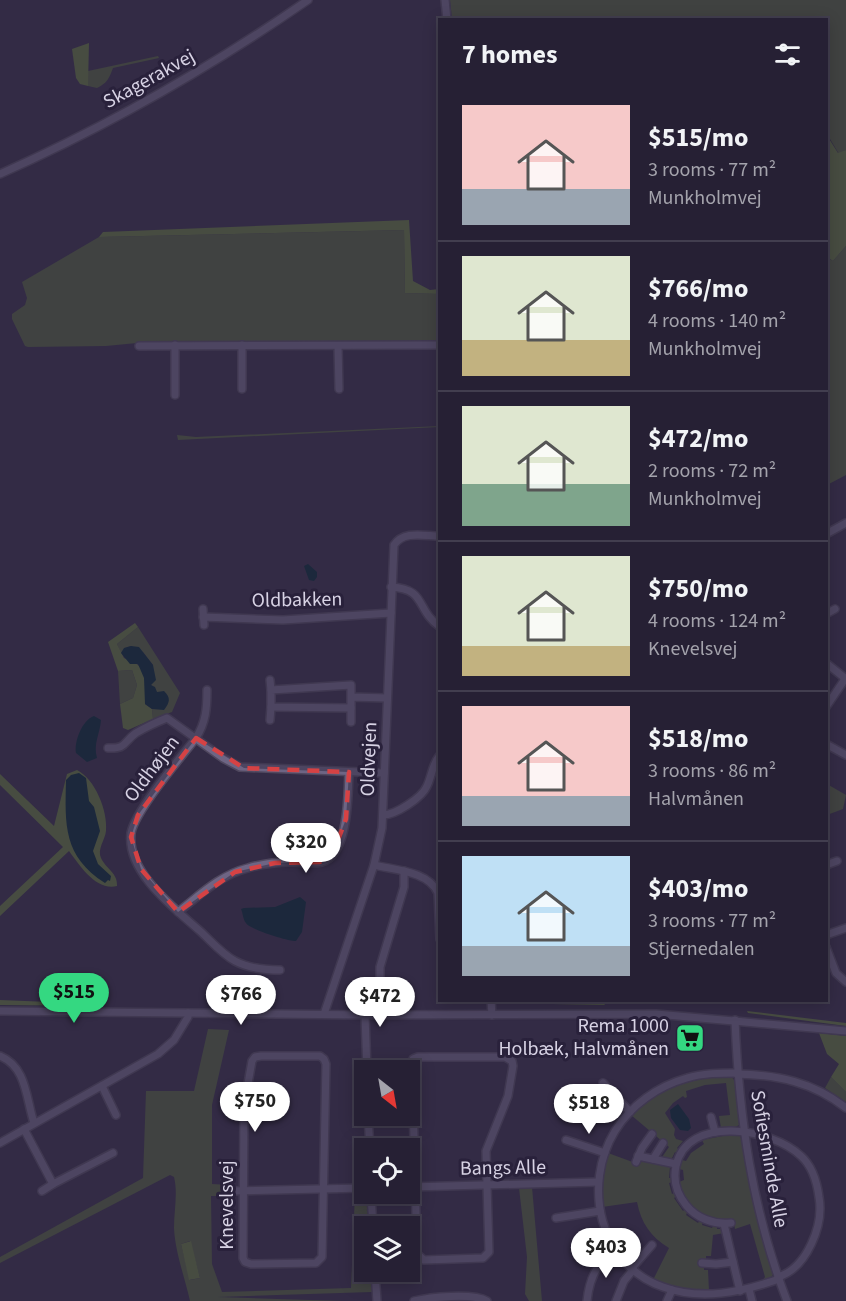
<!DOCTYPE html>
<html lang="en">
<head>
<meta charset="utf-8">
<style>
  :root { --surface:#262034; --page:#322d40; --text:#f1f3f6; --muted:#a4a3ac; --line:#423e4f; --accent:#34d881 }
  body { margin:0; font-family:"Source Sans 3",sans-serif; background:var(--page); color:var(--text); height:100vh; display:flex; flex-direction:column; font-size:22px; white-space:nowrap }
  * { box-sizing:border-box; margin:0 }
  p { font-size:20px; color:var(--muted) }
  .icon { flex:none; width:33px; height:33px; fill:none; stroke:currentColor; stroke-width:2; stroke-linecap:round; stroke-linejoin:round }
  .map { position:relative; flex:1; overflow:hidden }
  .sheet { position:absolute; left:438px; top:18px; width:390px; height:984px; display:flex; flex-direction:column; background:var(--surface); border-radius:0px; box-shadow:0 3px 15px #0003,0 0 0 2px var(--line) }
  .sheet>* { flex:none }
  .needle { width:39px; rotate:149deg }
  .controls { position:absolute; left:354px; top:1060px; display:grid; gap:12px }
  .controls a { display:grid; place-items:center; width:66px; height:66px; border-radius:0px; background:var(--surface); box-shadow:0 3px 15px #0003,0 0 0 2px var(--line); font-size:30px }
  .price { position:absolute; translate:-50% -51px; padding:0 14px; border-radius:21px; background:#fff; color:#222; font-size:20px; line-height:39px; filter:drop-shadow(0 2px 3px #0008) }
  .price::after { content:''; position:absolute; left:50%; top:36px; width:18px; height:14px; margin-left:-9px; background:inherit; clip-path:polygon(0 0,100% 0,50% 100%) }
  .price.selected { background:var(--accent); color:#111 }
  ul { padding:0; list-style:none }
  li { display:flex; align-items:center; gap:18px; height:150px; padding:0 24px }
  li+li { border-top:2px solid var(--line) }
  li span { display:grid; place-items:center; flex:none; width:168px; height:120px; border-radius:0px; color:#555 }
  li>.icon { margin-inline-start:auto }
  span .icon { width:72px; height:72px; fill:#fffc; stroke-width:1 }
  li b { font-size:26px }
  h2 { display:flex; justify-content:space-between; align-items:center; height:72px; padding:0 24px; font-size:26px }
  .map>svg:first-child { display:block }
  .green { fill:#505d3d; fill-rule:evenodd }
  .forest { fill:#5f733d }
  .water { fill:#002532 }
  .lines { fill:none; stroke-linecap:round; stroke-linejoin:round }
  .minor-casing { stroke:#50485f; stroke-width:10 }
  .minor { stroke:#6e6584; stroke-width:7 }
  .marked { fill:none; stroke:#d64244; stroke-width:4.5; stroke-dasharray:12 8; stroke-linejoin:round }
  .labels { text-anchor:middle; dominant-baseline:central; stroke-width:6; stroke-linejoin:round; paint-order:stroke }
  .street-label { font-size:20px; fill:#d7d2e4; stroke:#29213b }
  .poi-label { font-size:20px; fill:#d7d2e4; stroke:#29213b; text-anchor:end }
</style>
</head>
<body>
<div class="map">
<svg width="846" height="1301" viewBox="0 0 846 1301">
  <rect width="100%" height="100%" fill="#332b45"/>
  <g class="green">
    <path d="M450,0H846V150L839,154L827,134L826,20L452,19Z"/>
    <path d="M158,56L159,58L113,68C109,79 107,83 97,88L88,86V71Z"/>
    <path d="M404,230L405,293L439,294V343H137L106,346L28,347L25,346L12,319V314L25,305L27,298L22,282L99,237Z"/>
    <path d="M846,246V475L827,485L826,257L833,261Z"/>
    <path d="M440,426L439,427L178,440L177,435L196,437Z"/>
    <path d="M138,627L180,693L172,712L153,719L152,709H164L157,692L151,685L153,665L143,652L131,646L125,648L121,653L117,644Z"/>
    <path d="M132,670L137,685L133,698L120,704L118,671Z"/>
    <path d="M827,784L846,795L843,809L827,815Z"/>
    <path d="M208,1029L229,1030L212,1105V1184L230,1185V1196H211L212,1264L222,1292L351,1288L355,1193L369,1194L370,1227H364V1272H372V1292L218,1297L342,1301H190C185,1278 175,1252 174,1228C174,1211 178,1193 174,1177L170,1175L0,1263V1257L143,1178L146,1091H194ZM190,1241L200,1278L190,1280L181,1244Z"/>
    <path d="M725,1076L732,1077L736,1083L739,1125L732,1129H717L721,1128L719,1116L730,1115L726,1083L705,1085L686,1091L687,1097L685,1098L683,1096L673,1103L665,1113L675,1129L674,1135L676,1139L683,1141L677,1148L681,1151L678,1154L675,1152L672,1158L676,1160L674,1161L658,1158V1155L662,1157L669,1147L631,1115C658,1089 688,1079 725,1076Z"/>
    <path d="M831,1077L846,1092V1102L825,1088Z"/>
    <path d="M738,1133L742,1140L759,1223L774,1273L770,1279L744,1287L742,1284L746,1286L763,1280L765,1277L750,1224L735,1229L733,1219C707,1222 684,1207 679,1182L684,1180L683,1170L679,1169L682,1160L686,1161L691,1153L704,1144L702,1140Z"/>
    <path d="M608,1153L638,1164L641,1160L672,1165L673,1168L670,1167L669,1178H673V1182L669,1183L672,1194L676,1192L677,1196L674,1198L683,1211L686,1208L688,1211L686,1215L698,1223L700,1220L703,1221L702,1225L712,1228L714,1224L717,1225V1229H721L722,1226L724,1233L713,1235L711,1256H706V1260L701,1259L700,1265L704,1266V1270H708L709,1291L675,1288L653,1280L669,1248C651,1237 641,1223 637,1202L602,1207V1176Z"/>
    <path d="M532,1187L542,1301H529L525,1294L527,1257L519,1188Z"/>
  </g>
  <g class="forest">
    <path d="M89,43L88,86L80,84L76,78L72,49Z"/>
    <path d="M826,134L838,153L846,150V246L833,261L827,257Z"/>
    <path d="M409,220L413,281L430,290L439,289V294L405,293L404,230L99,237L103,232Z"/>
    <path d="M135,623L138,627L117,644L124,658C128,660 135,662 138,665C147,673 146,693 145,704L152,709L153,719L128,730L123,728L120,704L133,698L137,685L132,670L118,671L108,642Z"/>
    <path d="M77,770C95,779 108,811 106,831C105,840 97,849 101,858C106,869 118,873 117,886C96,891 80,866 69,851L0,916V906L63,847L0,785V774L54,826L67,774Z"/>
    <path d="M0,1000L100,1004L97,1006L0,1005Z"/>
    <path d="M551,1001H602L605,1005L552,1004Z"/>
    <path d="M747,1011L846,1023V1026L748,1013Z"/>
    <path d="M819,1033L846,1036V1092L831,1077L839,1064L827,1054Z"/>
    <path d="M191,1241L200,1278L189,1280L181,1244Z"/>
  </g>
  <g class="water">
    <path d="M308,564L317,572V577L314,581L309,580L304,566Z"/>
    <path d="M131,646L139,647L153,665L156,680L151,685L155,687L157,692L164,691C171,698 170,702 164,710L152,709L145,704L144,678L138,664H130L121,653L124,648Z"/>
    <path d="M94,716L101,720C100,734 93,743 97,758L87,762L76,753C74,742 82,720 94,716Z"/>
    <path d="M79,773L86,778L89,801L94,807L100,831L93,851L98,864L111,876L110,881L108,880L105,883C63,856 65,825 66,780L71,775Z"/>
    <path d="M300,897L306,902L302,932L296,941C287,941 249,929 246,923C243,920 243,913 241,909L244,908L275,907Z"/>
    <path d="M678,1104L689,1119L691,1128L688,1131L680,1130L671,1118L670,1110Z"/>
  </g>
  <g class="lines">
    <g class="minor-casing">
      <g id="minor">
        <path d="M445,0L447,20"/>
        <path d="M0,174C108,126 211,67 308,0"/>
        <path d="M242,345V389"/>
        <path d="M139,346L440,345"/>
        <path d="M338,346L339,389"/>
        <path d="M175,395V345"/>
        <path d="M826,534L846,523"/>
        <path d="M391,587C427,589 415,609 440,627"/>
        <path d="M203,609L204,625"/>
        <path d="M826,614L835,609"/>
        <path d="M203,617L283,620L391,613"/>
        <path d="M826,663L846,679"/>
        <path d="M270,680L271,690"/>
        <path d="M207,690C207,708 206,722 196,738C180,758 135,811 131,833C126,872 174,908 200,931C211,941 222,954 235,961C248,968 266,970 280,970"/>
        <path d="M351,697V708L271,707V690L351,685V697L387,698"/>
        <path d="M826,707L845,679"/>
        <path d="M270,720L271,707"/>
        <path d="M351,722V708"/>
        <path d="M826,744L846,755"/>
        <path d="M108,748C127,749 123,742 136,733C146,727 157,722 167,718L223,758L240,767L384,773"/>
        <path d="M383,815C395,815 422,798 427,786C432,776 432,764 440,755"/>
        <path d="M374,865C394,870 429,871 438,893L440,939"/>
        <path d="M826,865L837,861"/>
        <path d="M178,912C200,895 220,875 248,868C262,864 276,862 290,862C300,862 312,864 322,862C349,854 348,794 349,772"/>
        <path d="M826,935L846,928"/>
        <path d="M826,947L836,973L846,982"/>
        <path d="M380,979V967L404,887V871"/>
        <path d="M491,1000L492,1015"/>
        <path d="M0,1011L365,1015L656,1014L846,1031"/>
        <path d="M324,1014L374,865L382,828L394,545C404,530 424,536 440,536"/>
        <path d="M365,1015L367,1071"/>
        <path d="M735,1020C739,1117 752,1210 787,1301"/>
        <path d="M0,1056C27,1067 26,1099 34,1123"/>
        <path d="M261,1056H320L324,1059L326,1064L322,1257L316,1263L251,1264L245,1262L243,1258L244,1106L252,1061L255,1057Z"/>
        <path d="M418,1057H505L512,1061L513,1066L508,1096L486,1151L489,1252L483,1258L424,1260L417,1254L412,1064L413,1059Z"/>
        <path d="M737,1073C721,1073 703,1073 687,1078C658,1086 631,1105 615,1131C582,1185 599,1265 663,1287C701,1301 742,1292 779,1279"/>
        <path d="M737,1074C778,1075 813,1082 846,1108"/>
        <path d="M603,1083L630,1112"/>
        <path d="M102,1086L116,1115"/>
        <path d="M368,1116L370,1149"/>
        <path d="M711,1117L715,1132"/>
        <path d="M24,1129L53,1184L113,1153"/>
        <path d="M566,1140L605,1153"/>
        <path d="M0,1143L158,1054L174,1040L188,1017V1013"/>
        <path d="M638,1156L676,1164"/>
        <path d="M653,1159L663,1143"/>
        <path d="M636,1162L642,1148L652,1134"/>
        <path d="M410,1187L598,1182"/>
        <path d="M42,1191L53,1184"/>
        <path d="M232,1191L364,1188"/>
        <path d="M371,1194L373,1227"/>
        <path d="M556,1218L600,1211"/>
        <path d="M731,1223C714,1225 696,1218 686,1205C677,1194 673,1180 676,1166C687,1114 772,1128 801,1156C812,1166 817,1182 819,1197C824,1225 807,1268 778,1277"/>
        <path d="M724,1224L740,1291"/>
        <path d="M702,1263L716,1264L733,1262"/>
        <path d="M631,1269L652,1245"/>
        <path d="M375,1272L377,1301"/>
        <path d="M749,1289L752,1301"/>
        <path d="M414,1301C430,1297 473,1293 487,1301"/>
        <path d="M587,1301C589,1281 597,1261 615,1251"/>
        <path d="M616,1301L624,1281L633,1270"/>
        <path d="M667,1301L672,1290"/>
      </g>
    </g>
    <use href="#minor" class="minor"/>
  </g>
  <path d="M0 0H846V1301H0ZM196,738L244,768L349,772L346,819L333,853L320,862L275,863L235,872L178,912L141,869L131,837L138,815Z" fill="#332b45" fill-opacity=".55" fill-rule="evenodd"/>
  <path class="marked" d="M196,738L244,768L349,772L346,819L333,853L320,862L275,863L235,872L178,912L141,869L131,837L138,815Z"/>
  <defs>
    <g id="supermarket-square" transform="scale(1.5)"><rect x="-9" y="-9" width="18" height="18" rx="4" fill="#34d881" stroke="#29213b"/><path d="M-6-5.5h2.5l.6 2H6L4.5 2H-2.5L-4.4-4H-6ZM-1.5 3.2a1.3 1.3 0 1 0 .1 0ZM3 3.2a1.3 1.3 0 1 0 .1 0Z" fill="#111"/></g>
  </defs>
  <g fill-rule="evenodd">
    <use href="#supermarket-square" x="690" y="1038"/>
  </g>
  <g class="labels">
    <g class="street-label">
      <text transform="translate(149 79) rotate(-29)">Skagerakvej</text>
      <text transform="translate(297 600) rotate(-1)">Oldbakken</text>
      <text transform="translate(369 759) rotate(-88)">Oldvejen</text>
      <text transform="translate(152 769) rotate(-53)">Oldhøjen</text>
      <text transform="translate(769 1159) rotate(80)">Sofiesminde Alle</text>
      <text transform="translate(503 1168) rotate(-1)">Bangs Alle</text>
      <text transform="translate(227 1205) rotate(-90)">Knevelsvej</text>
    </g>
    <g class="poi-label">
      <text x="669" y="1026">Rema 1000<tspan x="669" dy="23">Holbæk, Halvmånen</tspan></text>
    </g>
  </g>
</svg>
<div class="controls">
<a><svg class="needle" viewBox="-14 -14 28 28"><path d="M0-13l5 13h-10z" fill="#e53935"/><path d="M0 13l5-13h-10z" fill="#a4a3ac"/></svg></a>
<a><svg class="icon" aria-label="locate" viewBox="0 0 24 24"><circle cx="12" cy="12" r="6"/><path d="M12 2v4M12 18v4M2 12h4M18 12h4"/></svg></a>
<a><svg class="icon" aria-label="layers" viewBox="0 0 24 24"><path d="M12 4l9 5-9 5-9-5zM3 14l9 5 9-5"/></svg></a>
</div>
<b class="price" style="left:306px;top:874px">$320</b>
<b class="price selected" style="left:74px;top:1024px">$515</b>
<b class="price" style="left:241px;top:1026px">$766</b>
<b class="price" style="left:380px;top:1028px">$472</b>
<b class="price" style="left:255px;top:1133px">$750</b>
<b class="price" style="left:589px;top:1135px">$518</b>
<b class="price" style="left:606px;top:1279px">$403</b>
<section class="sheet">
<h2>7 homes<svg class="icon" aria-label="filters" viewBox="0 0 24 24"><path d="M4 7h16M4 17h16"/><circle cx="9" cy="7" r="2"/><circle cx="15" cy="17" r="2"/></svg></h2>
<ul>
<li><span style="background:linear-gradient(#f6c9c9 70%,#9aa5b1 0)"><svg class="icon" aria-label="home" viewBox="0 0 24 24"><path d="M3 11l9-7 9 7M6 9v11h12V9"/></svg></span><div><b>$515/mo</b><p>3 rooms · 77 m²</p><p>Munkholmvej</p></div></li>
<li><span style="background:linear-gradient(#dfe7d0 70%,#c2b280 0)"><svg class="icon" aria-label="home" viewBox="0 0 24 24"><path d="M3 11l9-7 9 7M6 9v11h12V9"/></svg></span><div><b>$766/mo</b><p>4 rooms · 140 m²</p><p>Munkholmvej</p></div></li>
<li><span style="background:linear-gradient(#dfe7d0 65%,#7fa58c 0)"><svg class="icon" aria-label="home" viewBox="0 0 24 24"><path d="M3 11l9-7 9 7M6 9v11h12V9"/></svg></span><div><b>$472/mo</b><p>2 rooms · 72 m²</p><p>Munkholmvej</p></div></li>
<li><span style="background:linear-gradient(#dfe7d0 75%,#c2b280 0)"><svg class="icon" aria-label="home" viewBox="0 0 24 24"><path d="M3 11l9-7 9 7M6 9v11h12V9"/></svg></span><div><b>$750/mo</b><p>4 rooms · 124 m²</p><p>Knevelsvej</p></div></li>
<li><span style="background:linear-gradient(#f6c9c9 75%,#9aa5b1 0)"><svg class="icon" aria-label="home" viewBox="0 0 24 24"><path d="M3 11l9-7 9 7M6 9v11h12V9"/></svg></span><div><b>$518/mo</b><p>3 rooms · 86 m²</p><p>Halvmånen</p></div></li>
<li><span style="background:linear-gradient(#bfe0f5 75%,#9aa5b1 0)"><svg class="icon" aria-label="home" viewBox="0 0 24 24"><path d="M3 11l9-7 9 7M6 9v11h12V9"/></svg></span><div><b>$403/mo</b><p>3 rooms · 77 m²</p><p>Stjernedalen</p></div></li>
</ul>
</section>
</div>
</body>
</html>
